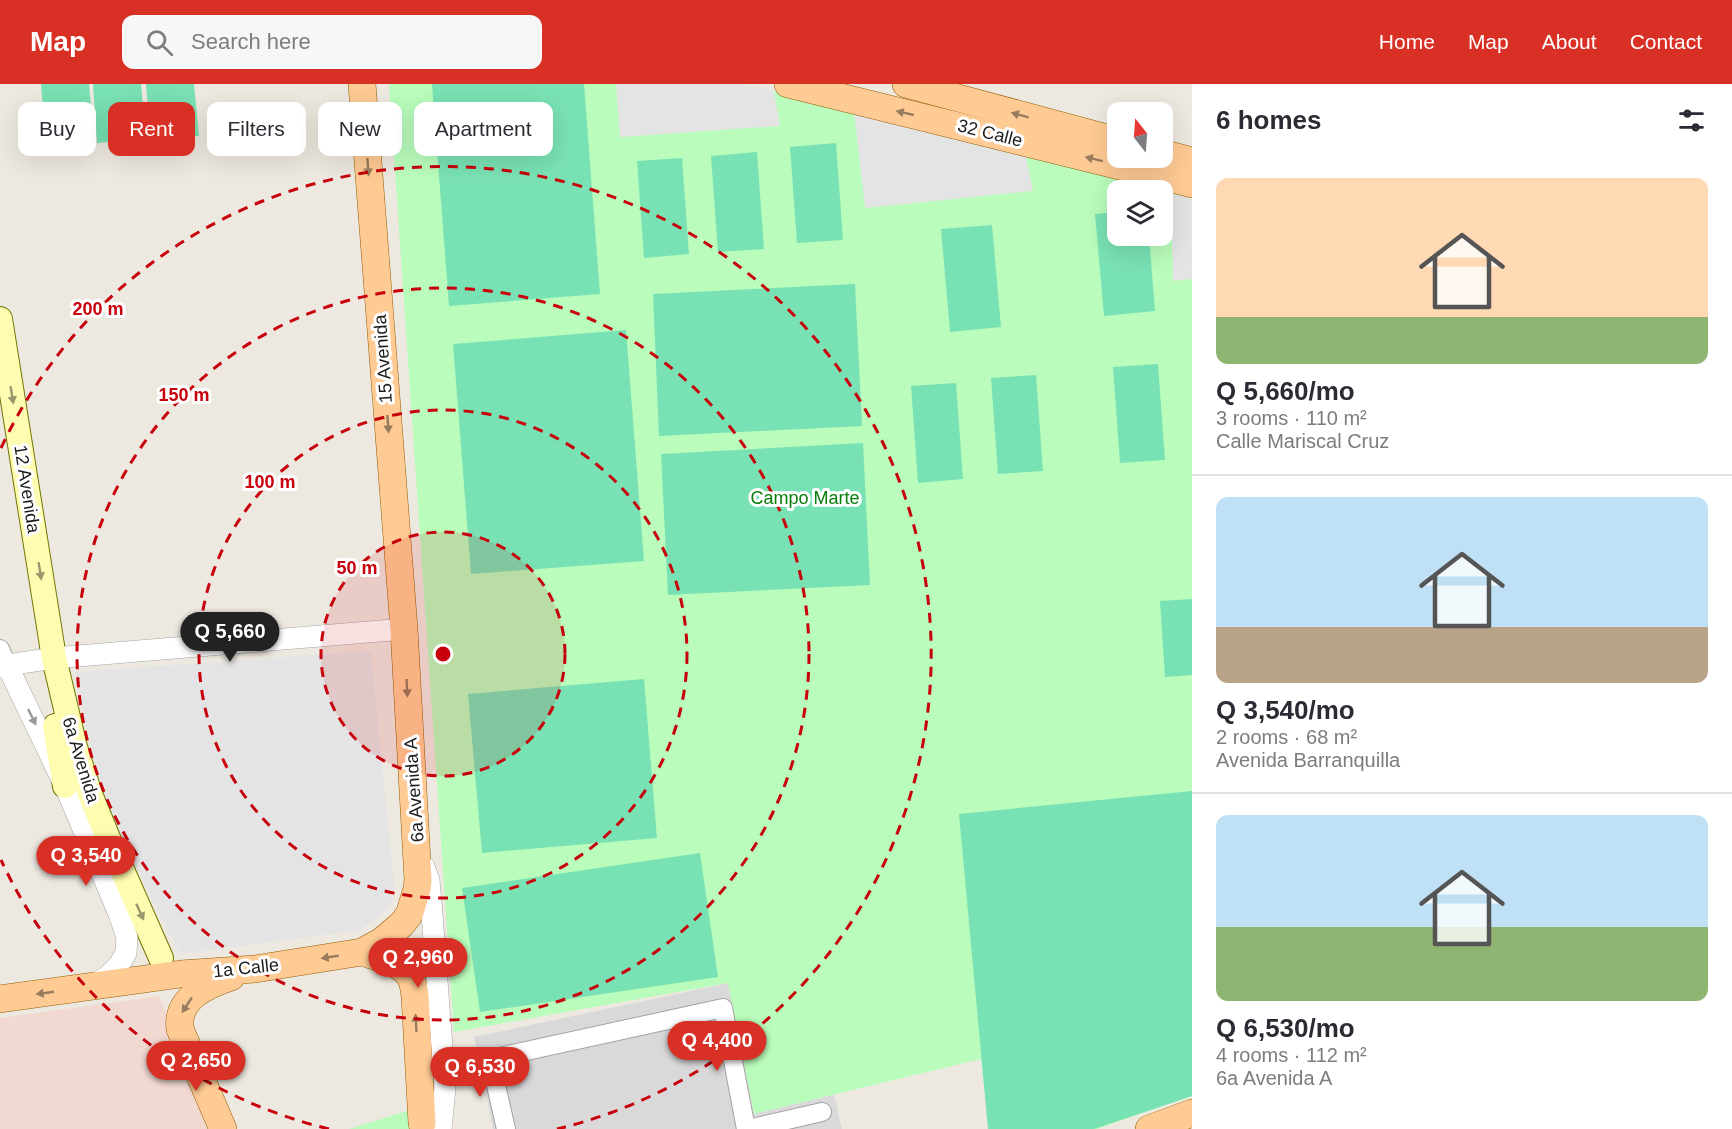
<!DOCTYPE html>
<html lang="en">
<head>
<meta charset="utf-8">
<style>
  :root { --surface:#fff; --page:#f7f7f7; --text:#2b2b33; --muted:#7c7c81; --line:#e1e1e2; --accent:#d93025 }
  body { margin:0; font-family:Arial,sans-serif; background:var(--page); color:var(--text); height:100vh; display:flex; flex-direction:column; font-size:22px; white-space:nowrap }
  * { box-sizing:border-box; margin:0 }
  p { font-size:20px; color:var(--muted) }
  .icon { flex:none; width:33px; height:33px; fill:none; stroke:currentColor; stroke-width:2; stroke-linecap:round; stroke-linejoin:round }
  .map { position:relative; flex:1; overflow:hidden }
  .sheet { display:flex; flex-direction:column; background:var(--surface); width:540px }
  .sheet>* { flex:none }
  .guide { position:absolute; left:18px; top:18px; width:570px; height:54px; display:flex; gap:12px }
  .needle { width:39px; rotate:343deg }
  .tools { position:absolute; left:1107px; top:18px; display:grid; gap:12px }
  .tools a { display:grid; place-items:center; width:66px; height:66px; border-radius:12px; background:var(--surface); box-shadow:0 6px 24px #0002; font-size:30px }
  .price { position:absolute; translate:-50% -51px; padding:0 14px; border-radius:21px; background:var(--accent); color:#fff; font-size:20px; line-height:39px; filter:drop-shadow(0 2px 3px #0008) }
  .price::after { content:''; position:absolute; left:50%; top:36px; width:18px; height:14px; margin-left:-9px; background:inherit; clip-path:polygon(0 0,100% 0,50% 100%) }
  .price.current { background:#222; color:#fff }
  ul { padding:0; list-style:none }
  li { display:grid; align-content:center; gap:12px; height:318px; padding:0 24px }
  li+li { border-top:2px solid var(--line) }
  li span { display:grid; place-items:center; height:186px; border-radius:12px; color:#555 }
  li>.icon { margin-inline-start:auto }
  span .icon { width:108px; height:108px; fill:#fffc; stroke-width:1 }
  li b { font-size:26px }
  h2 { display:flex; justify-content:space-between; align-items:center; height:72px; padding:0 24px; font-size:26px }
  .chip { padding:0 21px; border-radius:12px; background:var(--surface); box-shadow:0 6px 24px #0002; font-size:21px; line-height:54px }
  .chip.current { background:var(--accent); color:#fff }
  header { display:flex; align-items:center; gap:36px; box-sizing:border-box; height:84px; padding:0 30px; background:var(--accent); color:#fff }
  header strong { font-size:28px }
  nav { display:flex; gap:33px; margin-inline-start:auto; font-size:21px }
  .search { width:420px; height:54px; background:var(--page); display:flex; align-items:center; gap:15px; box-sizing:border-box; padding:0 21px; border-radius:12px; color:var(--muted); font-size:22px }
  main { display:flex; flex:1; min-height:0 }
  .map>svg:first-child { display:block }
  .residential { fill:#dad9d9 }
  .military { fill:#f1d9d2 }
  .park { fill:#b9fcbb; fill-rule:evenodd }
  .pitch { fill:#79e2b4 }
  .parking { fill:#e4e4e4 }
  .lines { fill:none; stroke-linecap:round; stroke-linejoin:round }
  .minor-casing { stroke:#a3a3a3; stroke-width:20 }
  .tertiary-casing { stroke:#a3a3a3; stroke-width:22 }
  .secondary-casing { stroke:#6f7500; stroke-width:26 }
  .primary-casing { stroke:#935b00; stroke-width:28 }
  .minor { stroke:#fff; stroke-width:18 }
  .tertiary { stroke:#fff; stroke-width:21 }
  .secondary { stroke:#fdfcb0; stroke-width:24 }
  .primary { stroke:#ffcb94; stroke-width:27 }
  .oneway { fill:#997c5e }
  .oneway2 { fill:#98976d }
  .oneway3 { fill:#999 }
  .ring { fill:none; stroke:#c7000b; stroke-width:3; stroke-dasharray:10 8 }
  .labels { text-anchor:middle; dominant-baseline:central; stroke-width:6; stroke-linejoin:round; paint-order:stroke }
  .street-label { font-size:18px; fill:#1c1c1c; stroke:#fff }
  .park-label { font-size:18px; fill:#067e09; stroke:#fff }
  .centre { fill:#c7000b; stroke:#fff; stroke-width:3 }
  .ring-label { font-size:18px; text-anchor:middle; font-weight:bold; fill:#c7000b; stroke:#fff; stroke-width:6; stroke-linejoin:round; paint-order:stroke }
</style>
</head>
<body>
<header>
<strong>Map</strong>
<div class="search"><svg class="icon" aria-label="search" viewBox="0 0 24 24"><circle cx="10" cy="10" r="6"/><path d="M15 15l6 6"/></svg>Search here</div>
<nav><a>Home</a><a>Map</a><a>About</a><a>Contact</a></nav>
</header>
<main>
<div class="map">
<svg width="1192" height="1045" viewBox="0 0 1192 1045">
  <rect width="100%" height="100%" fill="#eee9e0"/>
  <path class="residential" d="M729,899L754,1029L834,1011L842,1045H493L474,953Z"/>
  <path class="military" d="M159,912L215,1045H0V934Z"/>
  <g class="park">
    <path d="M389,0H744L1061,76L1192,111V1012L1097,1045H989L981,975L754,1030L728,899L454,948ZM1118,106H1162V152H1118Z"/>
    <path d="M417,1024L418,1045H349Z"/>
  </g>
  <g class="pitch">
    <path d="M41,0H89L94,59L46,63Z"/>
    <path d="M93,0H141L146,55L97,59Z"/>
    <path d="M146,0H194L199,52L151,56Z"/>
    <path d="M432,0H584L600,210L449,222Z"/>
    <path d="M836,59L843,156L797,159L790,63Z"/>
    <path d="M757,68L764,165L718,168L711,72Z"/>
    <path d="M682,74L689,170L644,174L637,77Z"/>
    <path d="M1117,128L1118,152H1149L1155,227L1104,232L1095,130Z"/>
    <path d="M992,141L1001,243L950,248L941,145Z"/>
    <path d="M855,200L862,342L659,352L653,210Z"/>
    <path d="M626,246L644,477L471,490L453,260Z"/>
    <path d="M1158,280L1165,376L1120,379L1113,283Z"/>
    <path d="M1036,291L1043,387L998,390L991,294Z"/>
    <path d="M956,299L963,395L918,399L911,302Z"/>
    <path d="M863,359L870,501L668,511L661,370Z"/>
    <path d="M1192,515V591L1165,593L1160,517Z"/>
    <path d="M644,595L657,754L482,769L468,610Z"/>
    <path d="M1192,707V1012L1094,1045H988L959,730Z"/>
    <path d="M700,769L718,893L480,928L462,804Z"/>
  </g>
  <g class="parking">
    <path d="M616,0H744L774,7L780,42L620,53Z"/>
    <path d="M854,27L1025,68L1033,107L865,124Z"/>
    <path d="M1171,106L1192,111V195L1173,197Z"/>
    <path d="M371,567L395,810L388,823L376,835L360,846L181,870L176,863L101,713L75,588Z"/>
  </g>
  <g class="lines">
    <g class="minor-casing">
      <g id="minor">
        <path d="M0,565L7,581"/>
        <path d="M506,1045L490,975L723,924L746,1045"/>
        <path d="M748,1045L822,1028"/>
      </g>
    </g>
    <g class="tertiary-casing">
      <g id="tertiary">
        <path d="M7,581L65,702L119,830L127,853L126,869L119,881L108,892L92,902"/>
        <path d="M0,582L54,574L404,545"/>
        <path d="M424,783L429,796L432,830L445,1004L441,1045"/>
      </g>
    </g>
    <g class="secondary-casing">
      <g id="secondary">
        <path d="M0,235L54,574L75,663L90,710L108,754L161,874"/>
        <path d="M55,642L65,702"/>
      </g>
    </g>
    <g class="primary-casing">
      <g id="primary">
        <path d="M788,0L1192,100"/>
        <path d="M906,0L1118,57"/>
        <path d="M1162,69L1192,77"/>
        <path d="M362,868C378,874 406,879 412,897C414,902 414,907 415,912L422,1039"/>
        <path d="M0,915L181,890L255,885L362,868L382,857L402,840L409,831L417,805L418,796L404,545L362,0"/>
        <path d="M223,1045L180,945C176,914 207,901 231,893"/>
        <path d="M1149,1045L1192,1029"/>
      </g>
    </g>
    <use href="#minor" class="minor"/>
    <use href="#tertiary" class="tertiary"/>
    <use href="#secondary" class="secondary"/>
    <use href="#primary" class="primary"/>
  </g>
  <defs><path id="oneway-solid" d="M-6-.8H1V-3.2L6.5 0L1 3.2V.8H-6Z" transform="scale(1.5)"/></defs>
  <g class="oneway">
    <use href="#oneway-solid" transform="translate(905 29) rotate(-167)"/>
    <use href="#oneway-solid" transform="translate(1020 31) rotate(-165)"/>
    <use href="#oneway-solid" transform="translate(1094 75) rotate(-166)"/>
    <use href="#oneway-solid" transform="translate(368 83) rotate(86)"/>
    <use href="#oneway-solid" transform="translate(388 340) rotate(86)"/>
    <use href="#oneway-solid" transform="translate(407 604) rotate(87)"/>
    <use href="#oneway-solid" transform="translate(330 873) rotate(171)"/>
    <use href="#oneway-solid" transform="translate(45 909) rotate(172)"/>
    <use href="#oneway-solid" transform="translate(187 921) rotate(123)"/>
    <use href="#oneway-solid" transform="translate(416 939) rotate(-93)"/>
  </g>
  <g class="oneway2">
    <use href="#oneway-solid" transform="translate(12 311) rotate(81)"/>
    <use href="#oneway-solid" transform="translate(40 487) rotate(81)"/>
    <use href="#oneway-solid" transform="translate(140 828) rotate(65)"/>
  </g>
  <use class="oneway3" href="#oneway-solid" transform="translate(32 633) rotate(64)"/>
  <circle cx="443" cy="570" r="122" fill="#c7000b" fill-opacity=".12"/>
  <g class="ring">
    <circle cx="443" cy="570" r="122"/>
    <circle cx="443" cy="570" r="244"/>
    <circle cx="443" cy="570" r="366"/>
    <path d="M329 1045A488 488 0 0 1 1 776M1 364A488 488 0 1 1 557 1045"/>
  </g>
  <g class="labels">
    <g class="street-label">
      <text transform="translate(990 49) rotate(14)">32 Calle</text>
      <text transform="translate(383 275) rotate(-94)">15 Avenida</text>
      <text transform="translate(27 405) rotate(81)">12 Avenida</text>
      <text transform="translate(81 676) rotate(73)">6a Avenida</text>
      <text transform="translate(414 706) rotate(-94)">6a Avenida A</text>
      <text transform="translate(246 884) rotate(-6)">1a Calle</text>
    </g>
    <g class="park-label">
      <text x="805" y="414">Campo Marte</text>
    </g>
  </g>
  <circle cx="443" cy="570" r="9" class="centre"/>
  <g class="ring-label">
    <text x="98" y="231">200 m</text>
    <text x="184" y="317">150 m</text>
    <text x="270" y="404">100 m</text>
    <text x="357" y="490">50 m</text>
  </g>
</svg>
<div class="tools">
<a><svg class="needle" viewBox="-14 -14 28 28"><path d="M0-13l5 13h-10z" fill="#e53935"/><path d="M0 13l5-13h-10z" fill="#7c7c81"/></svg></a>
<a><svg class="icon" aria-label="layers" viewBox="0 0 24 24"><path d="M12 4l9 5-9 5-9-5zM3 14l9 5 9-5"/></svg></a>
</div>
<b class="price current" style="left:230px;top:579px">Q 5,660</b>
<b class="price" style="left:86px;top:803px">Q 3,540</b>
<b class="price" style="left:418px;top:905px">Q 2,960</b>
<b class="price" style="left:717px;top:988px">Q 4,400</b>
<b class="price" style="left:196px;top:1008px">Q 2,650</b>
<b class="price" style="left:480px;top:1014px">Q 6,530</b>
<div class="guide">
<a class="chip">Buy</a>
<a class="chip current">Rent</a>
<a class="chip">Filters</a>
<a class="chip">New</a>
<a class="chip">Apartment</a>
</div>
</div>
<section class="sheet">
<h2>6 homes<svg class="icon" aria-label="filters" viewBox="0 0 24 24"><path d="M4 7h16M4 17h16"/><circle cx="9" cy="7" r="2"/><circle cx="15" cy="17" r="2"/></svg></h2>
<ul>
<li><span style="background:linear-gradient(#ffd9b3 75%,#8fb573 0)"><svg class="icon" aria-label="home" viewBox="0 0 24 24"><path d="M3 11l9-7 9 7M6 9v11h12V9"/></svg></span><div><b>Q 5,660/mo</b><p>3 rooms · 110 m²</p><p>Calle Mariscal Cruz</p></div></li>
<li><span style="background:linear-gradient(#bfe0f5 70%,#b9a48a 0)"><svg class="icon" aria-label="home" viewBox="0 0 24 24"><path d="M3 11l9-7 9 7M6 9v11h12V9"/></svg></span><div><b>Q 3,540/mo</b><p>2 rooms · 68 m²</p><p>Avenida Barranquilla</p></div></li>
<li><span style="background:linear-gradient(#bfe0f5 60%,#8fb573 0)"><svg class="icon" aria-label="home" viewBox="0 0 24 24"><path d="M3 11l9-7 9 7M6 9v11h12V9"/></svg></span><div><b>Q 6,530/mo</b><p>4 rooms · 112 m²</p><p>6a Avenida A</p></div></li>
</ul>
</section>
</main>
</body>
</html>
